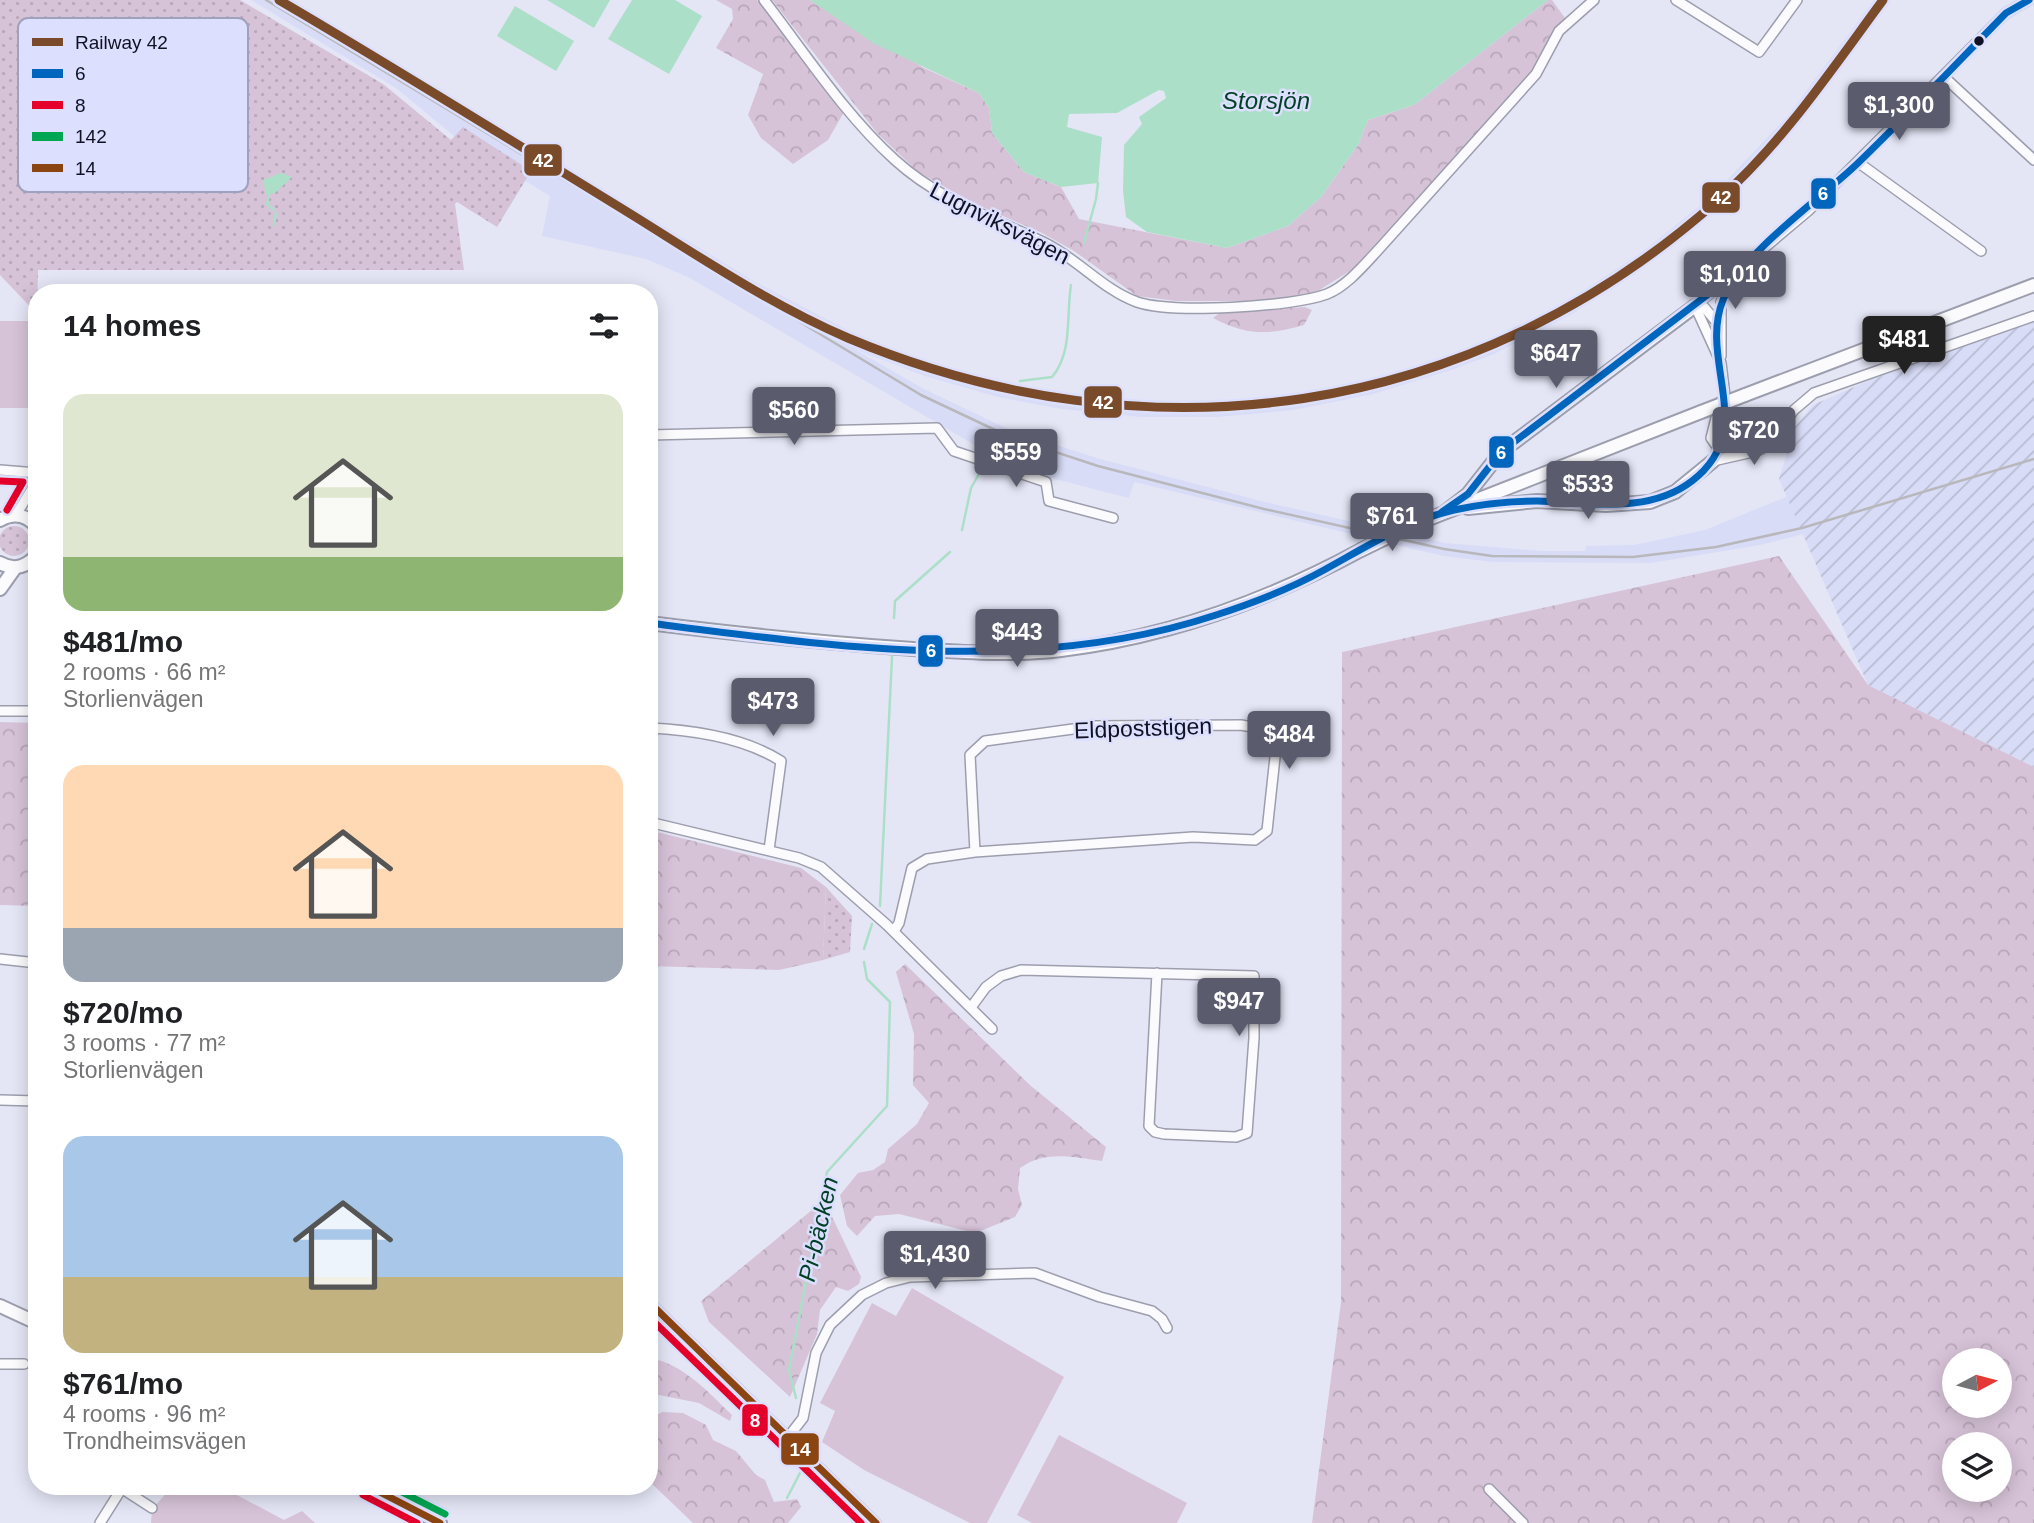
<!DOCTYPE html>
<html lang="en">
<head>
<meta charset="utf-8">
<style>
  :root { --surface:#fff; --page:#f6f6f6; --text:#202124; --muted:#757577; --accent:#5a5c6d }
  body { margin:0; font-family:Helvetica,sans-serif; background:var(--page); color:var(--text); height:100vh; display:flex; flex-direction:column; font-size:26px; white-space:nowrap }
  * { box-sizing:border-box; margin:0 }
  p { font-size:23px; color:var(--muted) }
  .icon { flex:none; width:38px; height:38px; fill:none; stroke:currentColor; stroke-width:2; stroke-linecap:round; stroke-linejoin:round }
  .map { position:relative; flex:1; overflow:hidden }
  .side { position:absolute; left:28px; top:284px; width:630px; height:1211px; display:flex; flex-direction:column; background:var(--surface); border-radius:28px; box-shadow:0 4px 18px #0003 }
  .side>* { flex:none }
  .needle { width:46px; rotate:83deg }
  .fabs { position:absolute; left:1942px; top:1348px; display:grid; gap:14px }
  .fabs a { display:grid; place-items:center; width:70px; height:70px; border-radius:50%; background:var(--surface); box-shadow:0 4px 18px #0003; font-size:35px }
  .price { position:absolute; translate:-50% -60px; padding:0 16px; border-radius:7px; background:var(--accent); color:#fff; font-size:23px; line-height:46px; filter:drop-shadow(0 2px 4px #0008) }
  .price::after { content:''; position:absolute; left:50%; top:42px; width:21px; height:16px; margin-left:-10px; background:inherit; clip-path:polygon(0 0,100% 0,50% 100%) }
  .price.current { background:#222; color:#fff }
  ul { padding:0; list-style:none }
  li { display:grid; align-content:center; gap:14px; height:371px; padding:0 35px }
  li span { display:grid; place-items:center; height:217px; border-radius:21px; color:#555 }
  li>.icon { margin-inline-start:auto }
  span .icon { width:126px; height:126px; fill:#fffc; stroke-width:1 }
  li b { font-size:30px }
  h2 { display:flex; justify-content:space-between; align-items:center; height:84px; padding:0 35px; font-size:30px }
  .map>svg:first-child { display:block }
  .built { fill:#d8dcf6 }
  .industrial { fill:url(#industrial-furrows) }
  .grass { fill:url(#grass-dots) }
  .forest { fill:url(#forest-crowns); fill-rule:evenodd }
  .pitch { fill:#d7c3d8 }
  .water { fill:#acdfc8 }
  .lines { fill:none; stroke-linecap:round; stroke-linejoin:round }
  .stream { stroke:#acdfc8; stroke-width:2.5 }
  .minor-casing { stroke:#9c9ead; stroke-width:12 }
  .secondary-casing { stroke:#9c9ead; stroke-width:16 }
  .minor { stroke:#fbfbfe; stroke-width:9 }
  .secondary { stroke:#fbfbfe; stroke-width:12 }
  .rail { stroke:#b8b8bc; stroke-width:2.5 }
  .secondary-bridge-casing { stroke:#9c9ead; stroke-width:16; stroke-linecap:butt }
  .secondary-bridge { stroke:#fbfbfe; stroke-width:12 }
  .bus-1-casing { stroke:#dce0fe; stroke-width:12 }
  .bus-2-casing { stroke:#dce0fe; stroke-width:12 }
  .bus-3-casing { stroke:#dce0fe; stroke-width:12 }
  .bus-4-casing { stroke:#dce0fe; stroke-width:12 }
  .bus-1 { stroke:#0065bd; stroke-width:7 }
  .bus-2 { stroke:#e4002b; stroke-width:7 }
  .bus-3 { stroke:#00a651; stroke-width:7 }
  .bus-4 { stroke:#8b4513; stroke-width:7 }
  .rail-1-casing { stroke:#dce0fe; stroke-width:14 }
  .rail-1 { stroke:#7a4b2a; stroke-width:9 }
  .bus-dot { fill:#101123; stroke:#dce0fe; stroke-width:2.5 }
  .labels { text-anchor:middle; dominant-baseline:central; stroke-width:5; stroke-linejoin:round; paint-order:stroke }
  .street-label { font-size:23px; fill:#101123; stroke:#dce0fe }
  .water-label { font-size:24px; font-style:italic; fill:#023f26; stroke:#dce0fe }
  .key { fill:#dce0fe; stroke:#9fa2bc; stroke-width:2 }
  .key-label { font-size:19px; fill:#101123 }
  .line-badge { stroke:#dce0fe; stroke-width:2.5 }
  .badge-label { font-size:19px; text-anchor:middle; font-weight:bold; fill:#fff }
</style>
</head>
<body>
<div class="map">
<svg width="2034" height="1523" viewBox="0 0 2034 1523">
  <defs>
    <pattern id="industrial-furrows" width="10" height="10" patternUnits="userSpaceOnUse" patternTransform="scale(1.75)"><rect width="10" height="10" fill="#d8dcf6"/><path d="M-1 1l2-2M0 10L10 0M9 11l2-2" fill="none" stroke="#b8bcd3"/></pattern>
    <pattern id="grass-dots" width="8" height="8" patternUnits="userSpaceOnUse" patternTransform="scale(1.75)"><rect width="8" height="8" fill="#d7c3d8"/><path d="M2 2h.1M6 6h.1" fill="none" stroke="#b8a6b9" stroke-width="1.8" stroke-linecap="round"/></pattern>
    <pattern id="forest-crowns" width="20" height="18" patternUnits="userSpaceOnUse" patternTransform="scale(1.75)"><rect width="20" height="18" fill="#d7c3d8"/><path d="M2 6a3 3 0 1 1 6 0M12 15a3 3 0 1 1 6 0" fill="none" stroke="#b8a6b9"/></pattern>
  </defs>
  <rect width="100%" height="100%" fill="#e4e6f6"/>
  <path class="built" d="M251,0H292L757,283L849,331L929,363L1001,384L1105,401L1183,404L1291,397L1370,381L1489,341L1567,301L1641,253L1712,196L1787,117L1874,0H1891L1797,126L1721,206L1683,239L1574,313L1494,354L1454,369L1373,394L1293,410L1218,417H1141L1062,409L998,397L925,376L854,349L924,389L1012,431L1100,459L1265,502L1445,543L1542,551H1585L1586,546L1634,545L1705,530L1803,490L1846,523L1760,545L1651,563L1492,562L1443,556L1134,482L1129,498L1055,479L997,458L690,278L646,259L542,236L550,196L459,140L396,88Z"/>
  <path class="industrial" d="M2034,322V767L1868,685L1779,479L1795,427L1813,405L1870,380Z"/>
  <g class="grass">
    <path d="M0,0H240L383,84L451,140L463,127L531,171L497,227L457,202L455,204L464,270H38L37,314L0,275Z"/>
    <circle cx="14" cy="541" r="15"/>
    <path d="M826,887L852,916L850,952L823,960Z"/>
  </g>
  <g class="forest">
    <path d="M716,0H757L844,112L828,140L793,164L761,138L748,115L763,74L716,48L733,19L732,9Z"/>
    <path d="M772,0H810L924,68L979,93L989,108L992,133L1024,172L1061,187L1079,219L1227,248L1288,226L1321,197L1358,145L1368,120L1414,105L1548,0H1552L1565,18L1528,76L1353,269L1310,296L1267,301H1176L1137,296L1074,251L1042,233L975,204L918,172L877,133Z"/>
    <path d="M1305,307L1312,310L1304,325C1268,335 1247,336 1213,318L1222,311Z"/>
    <path d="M1779,556L1868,685L2034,767V1523H1312L1341,1302L1342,652ZM1955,1360H2000V1405H1955ZM1955,1444H2000V1489H1955Z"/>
    <path d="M0,722L37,723V906L0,905Z"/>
    <path d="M649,830L801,868L826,887L823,960L779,970L649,966Z"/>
    <path d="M905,964L1031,1086L1106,1147L1102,1161C1072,1157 1046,1150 1020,1168L1018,1189L1022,1205L1015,1217L975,1233L899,1214L875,1216L857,1236L847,1226L840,1195L858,1173L873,1170L885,1162L888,1149L917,1124L929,1103L913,1085L914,1034L896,972Z"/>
    <path d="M824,1200L861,1277L859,1284L848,1291L836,1287L820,1310L817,1334L790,1397L709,1322L701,1301Z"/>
    <path d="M649,1358C683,1363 709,1393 732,1415L730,1421L699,1403L649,1393Z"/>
    <path d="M663,1412L683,1413L706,1425L713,1440L736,1451L756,1475L765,1480L774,1502L797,1499L801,1507L788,1523H693L649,1481V1418Z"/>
  </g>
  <g class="pitch">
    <path d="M0,321H36L37,408H0Z"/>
    <path d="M912,1288L1064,1377L987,1523H970L864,1470L822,1442L835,1411L820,1403L872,1303L896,1316Z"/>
    <path d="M1059,1435L1187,1503L1177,1523H1032L1017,1515Z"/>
    <path d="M173,1486H220L284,1520L302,1511L315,1523H151L152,1509Z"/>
  </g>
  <g class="water">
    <path d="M547,0H610L594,28Z"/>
    <path d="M632,0H675L702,16L669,74L608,39Z"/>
    <path d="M810,0H1548L1414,105L1368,120L1358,145L1321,197L1288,226L1227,248L1147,232L1126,217L1123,191L1124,145L1142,124L1139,117L1166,98L1164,91L1159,90L1117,113L1069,114L1067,127L1102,137L1098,183L1061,187L1024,172L992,133L989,108L979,93L873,43Z"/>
    <path d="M515,6L574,41L556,71L497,36Z"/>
    <path d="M281,173L292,177L275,193L266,195L263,180Z"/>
  </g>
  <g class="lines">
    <g class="stream">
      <path d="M269,195L267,204L274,210"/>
      <path d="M274,225L276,213"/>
      <path d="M1084,243L1096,199L1098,183"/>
      <path d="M1020,381L1052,377C1073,352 1066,316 1071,285"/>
      <path d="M962,530L971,488L984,465"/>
      <path d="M894,618L895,601L950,552"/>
      <path d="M880,906L892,657"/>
      <path d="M864,949L872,924"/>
      <path d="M796,1398L789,1370L827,1172L887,1106L890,1002L867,979L864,962"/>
      <path d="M787,1498L800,1473"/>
    </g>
    <g class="minor-casing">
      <g id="minor">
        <path d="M764,0C805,53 845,115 895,160C939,200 991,217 1043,242C1077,258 1103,290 1137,302C1171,314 1293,307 1327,294C1347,286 1364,265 1379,249L1536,74L1559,31L1594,0"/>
        <path d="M1676,0L1759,52L1797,0"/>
        <path d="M1943,76L2034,160"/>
        <path d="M1859,163L1981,251"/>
        <path d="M1695,306L1808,211L2006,13L2029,0"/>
        <path d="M1721,356V302L1740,275"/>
        <path d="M1720,402L1711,438L1718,448L1742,452"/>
        <path d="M1728,421C1736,441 1753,442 1774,438"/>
        <path d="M649,435L937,428L954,451L1046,482L1049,501L1113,518"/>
        <path d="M1713,461L1757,451L1767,446L1794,410L1814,393L2034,316"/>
        <path d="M1713,461L1728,421L1721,363L1695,306L1704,307L1719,325"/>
        <path d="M0,470L37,473"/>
        <path d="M16,515L33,487"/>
        <path d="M35,524L36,473"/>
        <path d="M0,711H37"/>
        <path d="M649,728C694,730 743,737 781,761L769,850"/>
        <path d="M649,822L799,858L821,867L887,925L992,1029"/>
        <path d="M894,931L899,923L912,868L927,859L975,852L1193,837L1255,840L1267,831L1276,748L1274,731L1241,725L1095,726L985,741L970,755L975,852"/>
        <path d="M0,959L37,963"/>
        <path d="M972,1006L986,987L1001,976L1021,970L1254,976V1038L1247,1133L1236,1137L1164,1134L1155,1132L1149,1126L1157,973"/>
        <path d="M0,1100L37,1101"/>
        <path d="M649,1302L876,1523"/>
        <path d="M0,1364H24"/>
        <path d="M789,1436L803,1418L816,1353L830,1325L862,1295L886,1283L910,1277L1035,1273L1100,1297L1152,1311L1162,1319L1167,1328"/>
        <path d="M118,1486L152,1508"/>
        <path d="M1489,1489L1523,1523"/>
        <path d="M100,1523L122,1488"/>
      </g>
    </g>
    <g class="secondary-casing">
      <g id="secondary">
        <path d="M1745,395L2034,285"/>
        <path d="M1468,508L1537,501L1606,505L1650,502L1675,492L1713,461"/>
        <path d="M1446,511L1468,494L1501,452L1695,306"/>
        <path d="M0,520C14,512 27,515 37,527"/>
        <path d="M1408,527L1701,412"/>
        <path d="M0,563C14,571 26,567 37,555"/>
        <path d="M0,589L15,568"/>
        <path d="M649,623C737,634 824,643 913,649C962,652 1012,656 1061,650C1168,637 1267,601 1361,550"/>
        <path d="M0,1306L37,1323"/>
        <path d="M368,1486L440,1523"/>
      </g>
    </g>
    <use href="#minor" class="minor"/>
    <use href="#secondary" class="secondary"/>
    <path class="rail" d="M266,0L921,395L1010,437L1098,466L1264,509L1444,549L1492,556L1633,557L1716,547L1802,528L2034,459"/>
    <g class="secondary-bridge-casing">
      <g id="secondary-bridge">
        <path d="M1701,412L1745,395"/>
        <path d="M1361,550L1408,527"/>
      </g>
    </g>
    <use href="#secondary-bridge" class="secondary-bridge"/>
    <g class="bus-1-casing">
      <g id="bus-1">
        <path d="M1442,512L1468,494L1501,452L1736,273"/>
        <path d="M649,623C837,647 1032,676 1216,615C1253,603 1290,589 1324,570C1366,547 1406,521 1454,510C1481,504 1509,501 1537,501C1588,502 1648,515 1692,481C1759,430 1698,361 1723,300C1742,252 1821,199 1858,163C1909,114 1957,63 2006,13L2029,0"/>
      </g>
    </g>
    <g class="bus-2-casing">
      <g id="bus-2">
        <path d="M0,481L23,482L7,510"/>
        <path d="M649,1317L861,1523"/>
        <path d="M363,1495L417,1523"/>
      </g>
    </g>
    <g class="bus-3-casing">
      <path id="bus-3" d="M390,1486L445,1514"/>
    </g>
    <g class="bus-4-casing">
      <g id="bus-4">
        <path d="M649,1302L876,1523"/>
        <path d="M368,1486L440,1523"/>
      </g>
    </g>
    <use href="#bus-1" class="bus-1"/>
    <use href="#bus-2" class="bus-2"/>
    <use href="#bus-3" class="bus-3"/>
    <use href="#bus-4" class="bus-4"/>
    <g class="rail-1-casing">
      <path id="rail-1" d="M279,0C397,69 513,142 629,213C700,257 771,305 848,338C1148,464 1472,419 1717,201C1782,144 1832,69 1883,0"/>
    </g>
    <use href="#rail-1" class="rail-1"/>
  </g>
  <circle class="bus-dot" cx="1979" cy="41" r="6"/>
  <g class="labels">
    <g class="street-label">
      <text transform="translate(1000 223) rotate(27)">Lugnviksvägen</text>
      <text transform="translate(1143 728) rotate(-2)">Eldpoststigen</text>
    </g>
    <g class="water-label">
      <text x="1266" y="100">Storsjön</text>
      <text transform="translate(818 1229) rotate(-77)">Pi-bäcken</text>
    </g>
  </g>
  <rect x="18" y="18" width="230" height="174" rx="10" class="key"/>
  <rect x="32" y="38" width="31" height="8" fill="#7a4b2a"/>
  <rect x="32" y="69" width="31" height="9" fill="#0065bd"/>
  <rect x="32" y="101" width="31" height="8" fill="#e4002b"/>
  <rect x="32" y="132" width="31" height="9" fill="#00a651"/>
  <rect x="32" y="164" width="31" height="8" fill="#8b4513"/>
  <g class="key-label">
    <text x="75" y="49">Railway 42</text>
    <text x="75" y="80">6</text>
    <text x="75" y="112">8</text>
    <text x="75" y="143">142</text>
    <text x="75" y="175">14</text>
  </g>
  <g class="line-badge">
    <rect x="523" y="143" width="40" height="34" rx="7" fill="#7a4b2a"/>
    <rect x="1810" y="177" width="27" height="33" rx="7" fill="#0065bd"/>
    <rect x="1701" y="181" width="40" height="33" rx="7" fill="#7a4b2a"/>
    <rect x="1083" y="385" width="40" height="34" rx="7" fill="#7a4b2a"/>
    <rect x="1488" y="435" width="27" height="34" rx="7" fill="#0065bd"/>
    <rect x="917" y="634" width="27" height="34" rx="7" fill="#0065bd"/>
    <rect x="741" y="1403" width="28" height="34" rx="7" fill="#e4002b"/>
    <rect x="780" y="1432" width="40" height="34" rx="7" fill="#8b4513"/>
  </g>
  <g class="badge-label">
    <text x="543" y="167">42</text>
    <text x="1823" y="200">6</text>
    <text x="1721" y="204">42</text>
    <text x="1103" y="409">42</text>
    <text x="1501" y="459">6</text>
    <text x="931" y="657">6</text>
    <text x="755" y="1427">8</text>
    <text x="800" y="1456">14</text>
  </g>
</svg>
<div class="fabs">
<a><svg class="needle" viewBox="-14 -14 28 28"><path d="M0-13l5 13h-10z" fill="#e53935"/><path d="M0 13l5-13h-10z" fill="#757577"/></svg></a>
<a><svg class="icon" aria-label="layers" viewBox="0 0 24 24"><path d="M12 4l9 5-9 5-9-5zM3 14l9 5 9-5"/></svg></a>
</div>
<b class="price" style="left:1899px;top:142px">$1,300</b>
<b class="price" style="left:1735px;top:311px">$1,010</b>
<b class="price current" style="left:1904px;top:376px">$481</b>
<b class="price" style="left:1556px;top:390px">$647</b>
<b class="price" style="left:794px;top:447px">$560</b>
<b class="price" style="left:1754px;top:467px">$720</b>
<b class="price" style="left:1016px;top:489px">$559</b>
<b class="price" style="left:1588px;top:521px">$533</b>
<b class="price" style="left:1392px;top:553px">$761</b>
<b class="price" style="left:1017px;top:669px">$443</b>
<b class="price" style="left:773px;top:738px">$473</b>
<b class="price" style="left:1289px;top:771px">$484</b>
<b class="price" style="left:1239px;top:1038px">$947</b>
<b class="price" style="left:935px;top:1291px">$1,430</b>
<section class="side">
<h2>14 homes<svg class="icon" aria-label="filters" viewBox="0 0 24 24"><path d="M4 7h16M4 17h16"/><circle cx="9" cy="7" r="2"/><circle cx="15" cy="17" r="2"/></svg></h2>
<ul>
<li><span style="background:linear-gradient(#dfe7d0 75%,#8fb573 0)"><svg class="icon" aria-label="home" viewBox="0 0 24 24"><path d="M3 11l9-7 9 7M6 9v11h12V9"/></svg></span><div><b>$481/mo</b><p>2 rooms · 66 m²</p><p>Storlienvägen</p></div></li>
<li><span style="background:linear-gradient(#ffd9b3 75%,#9aa5b1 0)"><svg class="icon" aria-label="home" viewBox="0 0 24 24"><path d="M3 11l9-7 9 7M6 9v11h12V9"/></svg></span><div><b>$720/mo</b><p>3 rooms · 77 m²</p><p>Storlienvägen</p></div></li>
<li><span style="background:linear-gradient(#a9c7e8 65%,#c2b280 0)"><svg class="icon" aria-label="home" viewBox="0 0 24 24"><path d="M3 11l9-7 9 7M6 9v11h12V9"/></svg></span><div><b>$761/mo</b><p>4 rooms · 96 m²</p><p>Trondheimsvägen</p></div></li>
</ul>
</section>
</div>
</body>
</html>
